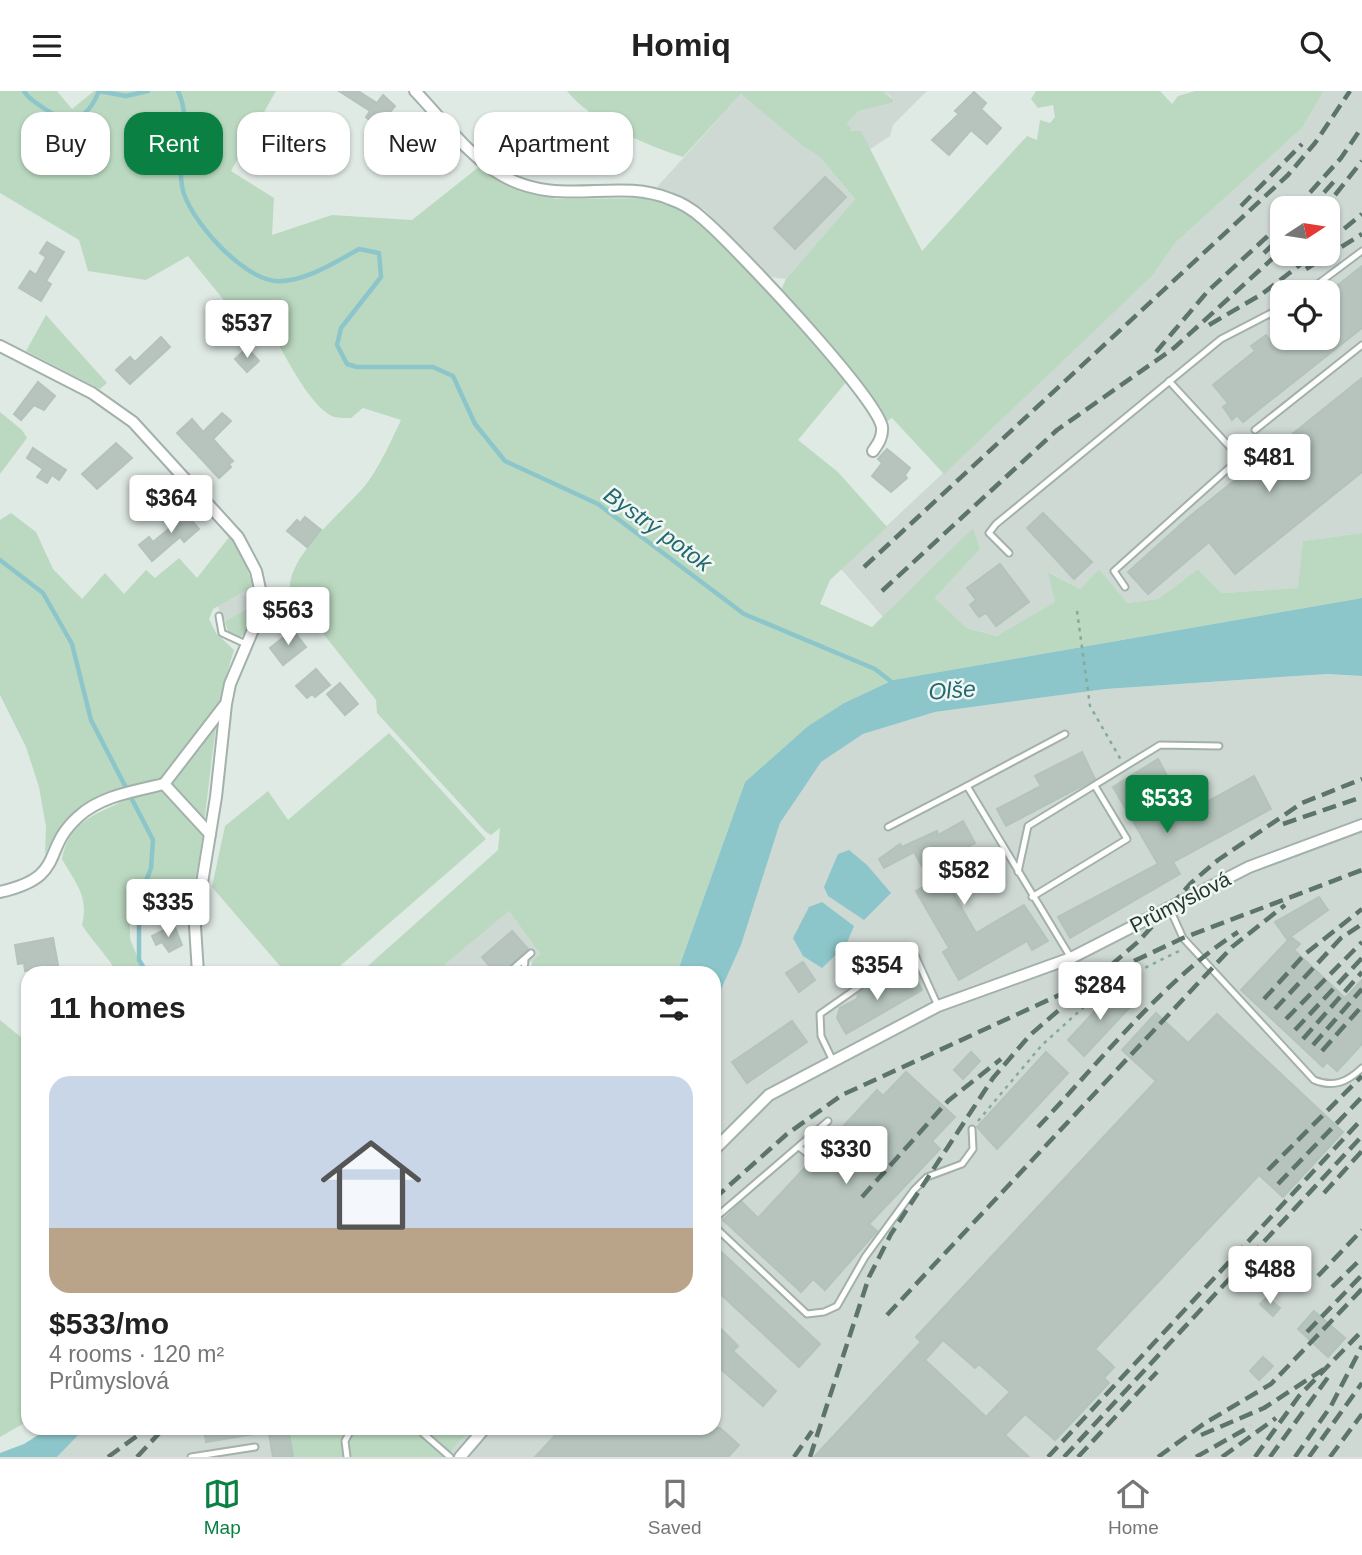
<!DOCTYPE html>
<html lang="en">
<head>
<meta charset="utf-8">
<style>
  :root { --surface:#fff; --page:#f6f6f6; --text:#222; --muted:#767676; --line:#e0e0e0; --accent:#0b8043 }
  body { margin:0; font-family:Helvetica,sans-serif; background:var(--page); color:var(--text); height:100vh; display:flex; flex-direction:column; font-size:26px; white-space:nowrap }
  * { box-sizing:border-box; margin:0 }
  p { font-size:23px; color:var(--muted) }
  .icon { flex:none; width:38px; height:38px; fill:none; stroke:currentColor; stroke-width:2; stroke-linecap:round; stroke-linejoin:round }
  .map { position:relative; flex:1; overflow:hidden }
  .panel { position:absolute; left:21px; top:875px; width:700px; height:469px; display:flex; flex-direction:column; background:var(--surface); border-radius:21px; box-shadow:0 2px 5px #0004 }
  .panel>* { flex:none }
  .banner { position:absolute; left:21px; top:21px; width:700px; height:63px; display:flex; gap:14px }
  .needle { width:46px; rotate:78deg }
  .fabs { position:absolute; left:1270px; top:105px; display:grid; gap:14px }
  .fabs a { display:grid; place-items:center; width:70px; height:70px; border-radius:14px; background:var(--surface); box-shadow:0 2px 5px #0004; font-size:35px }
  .price { position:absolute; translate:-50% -60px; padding:0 16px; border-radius:7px; background:#fff; color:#222; font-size:23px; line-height:46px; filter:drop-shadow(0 2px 4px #0008) }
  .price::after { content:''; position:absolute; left:50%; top:42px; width:21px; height:16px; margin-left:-10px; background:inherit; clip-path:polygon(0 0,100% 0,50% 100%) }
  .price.active { background:var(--accent); color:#fff }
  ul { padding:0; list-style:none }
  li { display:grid; align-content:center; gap:14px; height:371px; padding:0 28px }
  li span { display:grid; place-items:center; height:217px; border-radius:21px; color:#555 }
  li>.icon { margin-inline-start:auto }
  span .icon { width:126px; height:126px; fill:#fffc; stroke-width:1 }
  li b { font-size:30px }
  h2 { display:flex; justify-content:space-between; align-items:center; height:84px; padding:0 28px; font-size:30px }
  .pill { padding:0 24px; border-radius:21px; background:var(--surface); box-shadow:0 2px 5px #0004; font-size:24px; line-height:63px }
  .pill.active { background:var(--accent); color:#fff }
  header { display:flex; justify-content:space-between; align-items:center; height:91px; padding:0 28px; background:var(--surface); font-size:32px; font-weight:800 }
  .dock { display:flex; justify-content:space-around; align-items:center; height:98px; border-top:2px solid var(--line); background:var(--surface); font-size:19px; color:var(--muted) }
  .dock a { display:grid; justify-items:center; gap:4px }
  .dock .active { color:var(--accent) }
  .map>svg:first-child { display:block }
  .built { fill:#cfd9d3; fill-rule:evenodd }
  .green { fill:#bbd9c0 }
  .water { fill:#8cc6ca }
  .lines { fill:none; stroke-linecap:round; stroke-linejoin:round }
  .stream { stroke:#8cc6ca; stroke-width:4.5 }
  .building { fill:#b6c4bd; stroke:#b3c3bb; stroke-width:2; fill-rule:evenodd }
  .service-casing { stroke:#a3b1ab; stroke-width:9 }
  .minor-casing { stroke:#a3b1ab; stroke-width:14 }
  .path { stroke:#83aa9b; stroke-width:2.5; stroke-dasharray:3.5 5; stroke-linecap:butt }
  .service { stroke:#fff; stroke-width:5 }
  .minor { stroke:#fff; stroke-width:10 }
  .rail { stroke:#5d746c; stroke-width:4.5; stroke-dasharray:14 7; stroke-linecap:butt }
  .labels { text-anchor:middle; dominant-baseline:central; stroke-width:5; stroke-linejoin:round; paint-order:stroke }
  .street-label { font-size:21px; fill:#223831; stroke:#f0f7f3 }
  .water-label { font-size:23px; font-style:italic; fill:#22686f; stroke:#f0f7f3 }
</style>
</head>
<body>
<header><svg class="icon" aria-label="menu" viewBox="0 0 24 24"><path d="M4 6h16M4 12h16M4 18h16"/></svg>Homiq<svg class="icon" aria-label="search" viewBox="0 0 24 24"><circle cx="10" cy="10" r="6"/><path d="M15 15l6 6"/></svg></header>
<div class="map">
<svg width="1362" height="1366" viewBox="0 0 1362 1366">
  <rect width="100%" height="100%" fill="#e0eae5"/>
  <g class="built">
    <path d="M883,0H927L893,34L890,45L869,59L861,43L849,38L847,32L859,20L892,12L891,6Z"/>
    <path d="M1324,0H1362V442L1303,450L1299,497L1222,502L1198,478L1158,508L1126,512L1099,478L1080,498L1049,481L1055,511L998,545L967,537L935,507L980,458L973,438L883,526L841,478L1153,184L1175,152L1302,37ZM1283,117H1328V163H1283ZM1283,201H1328V247H1283Z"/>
    <path d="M741,3L819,65L855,108L786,188L770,186L705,119L657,96Z"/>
    <path d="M253,495L254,514L225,530L217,515Z"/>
    <path d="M1327,583L1362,585V1366H57L85,1337H714V914L741,853L780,732L820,671L863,643L935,621L1106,598Z"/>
    <path d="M509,820L540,863L518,882H449L443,874Z"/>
  </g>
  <g class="green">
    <path d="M0,0H57L72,18L94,0H276L231,80L274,107L272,144L332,124L412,129L480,75L514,96L556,108L654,107L684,119L714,142L847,290L798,349L838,381L887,436L830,489L820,513L872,536L973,437L980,458L935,507L967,537L997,545L1055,511L1048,481L1080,498L1099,478L1127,512L1158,508L1198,478L1222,502L1298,497L1303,450L1362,442V507L893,589L844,612L808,635L745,691L677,882H530L532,870L540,863L509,820L444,874L449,882H360L498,759L500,737L491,744L486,741L377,622L376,609L290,501C286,464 345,420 367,392C381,373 391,350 401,329L363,317L351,327C346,327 339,327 334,326C308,316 281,255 266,231L240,229L188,165L146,189L88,180L79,149L0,102Z"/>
    <path d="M567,0H883L893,9L892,12L859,20L847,32L852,40H861L922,160L1027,45L1037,49L1040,29L1050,32L1055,26L1053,14L1038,17L1031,8L1036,0H1160L1172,13L1178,5L1195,0H1324L1302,37L1175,152L1153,184L944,383L892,327L887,330L864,294L781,199L786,188L855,108L819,65L803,55L741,3L683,66C645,54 592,31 567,0Z"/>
    <path d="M46,224L107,292L100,298L26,260Z"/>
    <path d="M0,321L22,339L27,347L0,383Z"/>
    <path d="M11,422L36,441L53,478L82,508L105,482L124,503L146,479L155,487L179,467L197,487L230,445L243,466L253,495L213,518L209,528L216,542L234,559C207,641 211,728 190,812L130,830V848L144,882H117C107,864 93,851 82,834C89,805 76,793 62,768C70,727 99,723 132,706L123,696C75,716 72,718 45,763L46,736L39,696L26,656L0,604V429Z"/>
    <path d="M254,514L245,543L240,546L228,541L225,530Z"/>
    <path d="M389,642L486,748L332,882H286L212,796L225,735L268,700L288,729Z"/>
    <path d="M0,929L28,952V1330L0,1346Z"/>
    <path d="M287,1337H472L445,1366H291Z"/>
  </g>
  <g class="water">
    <path d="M1362,507V585L1327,583L1106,598L935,621L863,643L821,671L780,732L741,854L714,914V882H677L745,691L808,635L844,612L893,589Z"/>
    <path d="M849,759L867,774L891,802L864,829L828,805L824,796L838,763Z"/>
    <path d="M822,811L854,835L846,854L822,877L803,865L793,847L809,816Z"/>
    <path d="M49,1337H85L57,1366H0V1362L24,1353Z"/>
  </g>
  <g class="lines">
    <g class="stream">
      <path d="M24,0C28,8 37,12 45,18C72,36 87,29 99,0L126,5L148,0"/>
      <path d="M178,0C193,31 176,62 182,95C187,127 242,187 275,190C303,192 336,171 359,158L379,162L381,186L341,237L337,254L347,273L357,276H433L453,285L475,333L505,370L598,413L744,523L875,578L893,592"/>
      <path d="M0,469L43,502L72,553L91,629L153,749L151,777L139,809V869L147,882"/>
    </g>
  </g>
  <g class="building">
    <path d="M339,0H358L377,12L383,4L395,15L378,36L366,26L370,20Z"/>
    <path d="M974,1L986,12L981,18L1001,37L987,53L971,39L949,64L932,49L959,23L955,20Z"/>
    <path d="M417,30L430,43L418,58L403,43Z"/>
    <path d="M593,45L607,59L594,71L580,57Z"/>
    <path d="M825,86L846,106L795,158L774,137Z"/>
    <path d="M47,151L64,161L46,190L51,193L41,210L19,197L30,180L36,184L46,166L40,162Z"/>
    <path d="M1362,175V237L1243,331L1237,324L1232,329L1223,316L1228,312L1213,294L1255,260L1251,255L1266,244L1270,249L1283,238V247H1328V202Z"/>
    <path d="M161,246L170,256L130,293L116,279L130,266L135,271Z"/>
    <path d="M247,257L259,270L247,281L235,268Z"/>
    <path d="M1362,287V381L1235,483L1209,451L1148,503L1128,481L1189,426Z"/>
    <path d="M38,291L55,305L44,319L34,314L21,329L14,323Z"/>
    <path d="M222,322L231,330L213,348L233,370L229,373L231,376L219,387L177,342L192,328L203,341Z"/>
    <path d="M116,352L132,367L97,398L82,383Z"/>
    <path d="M33,357L66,379L59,389L52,384L47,392L37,386L43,378L27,367Z"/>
    <path d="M887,358L910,377L905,384L907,387L891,401L872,385L882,372L878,368Z"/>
    <path d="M181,417L199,438L184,451L180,446L152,470L139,454L149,446L153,451L171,436L166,430Z"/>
    <path d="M1043,422L1092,471L1074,488L1027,437Z"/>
    <path d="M305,426L321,439L307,456L287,440L297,429L300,432Z"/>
    <path d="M1000,473L1029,511L996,535L986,522L979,526L970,514L976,509L967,497Z"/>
    <path d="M293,539L306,556L283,574L270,557Z"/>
    <path d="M316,578L330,594L315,606L312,603L307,607L296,595Z"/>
    <path d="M340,592L358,613L345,624L327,603Z"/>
    <path d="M1082,661L1095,688L1006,735L997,718L1041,695L1035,685Z"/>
    <path d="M1158,668L1187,722L1254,685L1271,718L1173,771L1180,783L1070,847L1058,826L1158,773L1113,696Z"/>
    <path d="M963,730L975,752L936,772L976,842L1024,814L1048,850L1032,859L1027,850L959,889L943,861L949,857L916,800L931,791L914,761L884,777L879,768L900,753L902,756L937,740L938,744Z"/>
    <path d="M1319,806L1328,819L1287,848L1275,831Z"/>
    <path d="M174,834L182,854L169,861L162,851L156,854L152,845Z"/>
    <path d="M512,840L528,858L501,882H495L482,866Z"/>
    <path d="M1291,846L1300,853L1294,859L1345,907L1362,889V953L1337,980L1327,971L1323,976L1241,899Z"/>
    <path d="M53,847L58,874L25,880L24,872L18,873L15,854Z"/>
    <path d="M864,857L867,861L875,857L881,868L858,881L849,865Z"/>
    <path d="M803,871L815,889L799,901L786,882Z"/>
    <path d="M911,880L922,899L846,943L837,927L840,917L857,908L858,903L868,897L870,901Z"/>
    <path d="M1116,897L1133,913L1084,965L1068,949Z"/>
    <path d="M1156,922L1188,952L1217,923L1343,1041L1283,1106L1259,1084L1095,1258L1114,1276L1104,1287L1109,1292L1055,1349L1025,1323L1005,1344L1029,1366H814L921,1251L916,1246L1156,990L1122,959ZM943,1249L975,1277L979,1273L1010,1301L986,1326L925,1269Z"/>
    <path d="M792,930L807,951L747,992L732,971Z"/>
    <path d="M971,961L980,970L963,988L954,979Z"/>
    <path d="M1046,961L1068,982L997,1058L977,1036Z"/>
    <path d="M906,981L955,1026L932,1050L940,1058L869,1133L877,1140L825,1199L813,1188L801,1201L723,1129L742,1111L758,1127L877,999L883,1005Z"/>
    <path d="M714,1154L820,1253L799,1276L714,1197Z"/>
    <path d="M1267,1206L1280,1217L1273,1225L1260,1213Z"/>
    <path d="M1314,1220L1345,1247L1328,1266L1298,1238Z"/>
    <path d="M714,1231L738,1255L733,1260L776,1300L763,1315L714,1272Z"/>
    <path d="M1263,1266L1273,1275L1259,1289L1250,1280Z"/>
    <path d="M204,1337H254L255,1343L206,1351Z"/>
    <path d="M268,1337H288L293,1366H273Z"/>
    <path d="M562,1337H720L739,1354L728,1366H535Z"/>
  </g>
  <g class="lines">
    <g class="service-casing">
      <g id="service">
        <path d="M1307,201L1362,160"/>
        <path d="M1255,339L1362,254"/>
        <path d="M1009,462L989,442L996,433L1221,248L1283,216"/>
        <path d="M1125,496L1114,480L1240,367L1169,290"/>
        <path d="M219,525L222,542L248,554"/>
        <path d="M1065,643L967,695L1071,867"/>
        <path d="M888,736L967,695"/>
        <path d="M1018,781L1028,735L1160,654L1219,655"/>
        <path d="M1032,806L1127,748L1095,695"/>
        <path d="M1169,816L1183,847L1314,989C1334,997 1347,991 1362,977"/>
        <path d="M508,882L531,862"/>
        <path d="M524,882L525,868"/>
        <path d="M832,968L821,945L820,923L890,874L915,864L938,915"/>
        <path d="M799,1056L809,1064"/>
        <path d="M714,1128L828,1030"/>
        <path d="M714,1135L807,1223L824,1221L837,1215L865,1166L914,1099L927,1086L962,1073L973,1058L972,1038"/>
        <path d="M417,1337L450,1366"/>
        <path d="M191,1366L255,1356"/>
        <path d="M347,1366L345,1350L352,1337"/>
      </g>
    </g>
    <g class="minor-casing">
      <g id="minor">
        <path d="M415,0C442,28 469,66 503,85C561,117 616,86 670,108C682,112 692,118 702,127C733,153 876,305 882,336C883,346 878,353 873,360"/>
        <path d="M0,255L92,302L133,331L238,446L256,480L260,498L258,527L230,593L226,613L216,706L195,835L198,882"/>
        <path d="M164,693L224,615"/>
        <path d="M0,801C68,785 40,760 78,726C100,705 135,700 164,693L210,743"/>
        <path d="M714,1059L769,1004L938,915L1071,867L1249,776L1362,734"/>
        <path d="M460,1366L485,1337"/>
      </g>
    </g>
    <g class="path">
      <path d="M1077,520L1090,615L1121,669"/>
      <path d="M978,1030L1042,954L1106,896L1181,859"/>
    </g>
    <use href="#service" class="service"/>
    <use href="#minor" class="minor"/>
    <g class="rail">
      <path d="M1335,104L1362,70"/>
      <path d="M1241,115L1302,53"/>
      <path d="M1296,117L1341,67L1362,36"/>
      <path d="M1310,117L1338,86"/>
      <path d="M1328,151L1362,123"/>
      <path d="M1264,162L1283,144"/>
      <path d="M1306,178L1362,143"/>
      <path d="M1209,234L1262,203L1314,163"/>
      <path d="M1156,261L1208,200L1283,131"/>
      <path d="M864,476L1288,84L1315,52L1350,0"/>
      <path d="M882,500L1057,339L1174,257L1283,158"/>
      <path d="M1283,733L1362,706"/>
      <path d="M1115,879L1183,847L1362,779"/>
      <path d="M1264,908L1305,863L1362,818"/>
      <path d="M1275,918L1341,847L1362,833"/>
      <path d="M1286,928L1362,851"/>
      <path d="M1295,939L1362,867"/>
      <path d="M1303,948L1362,881"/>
      <path d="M1313,954L1362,898"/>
      <path d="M1322,960L1362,915"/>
      <path d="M1038,1036C1099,972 1164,888 1238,841"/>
      <path d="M1268,1079L1362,985"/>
      <path d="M1278,1093L1362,1006"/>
      <path d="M1324,1102L1362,1060"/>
      <path d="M862,1106L948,1010L1001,968"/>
      <path d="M714,1108L787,1043L842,1004L1083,893"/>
      <path d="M1318,1185L1362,1139"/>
      <path d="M1332,1196L1362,1167"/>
      <path d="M887,1224L1232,856L1285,814"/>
      <path d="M1307,1241L1362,1184"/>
      <path d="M1201,1344L1264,1317L1327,1276"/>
      <path d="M108,1366L148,1337"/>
      <path d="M137,1366L164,1337"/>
      <path d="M794,1366L812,1340"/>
      <path d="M810,1366L869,1186L891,1143L993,987L1030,944L1139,850L1191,792L1218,769L1302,712L1362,688"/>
      <path d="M1048,1366L1362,1028"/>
      <path d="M1064,1366L1362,1045"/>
      <path d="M1078,1366L1157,1281"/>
      <path d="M1158,1366L1205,1332L1271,1293L1362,1198"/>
      <path d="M1196,1366L1251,1335"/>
      <path d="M1222,1366L1276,1327"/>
      <path d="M1255,1366L1299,1305L1361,1241"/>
      <path d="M1270,1366L1329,1285"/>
      <path d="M1295,1366L1331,1315L1362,1255"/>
      <path d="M1309,1366L1362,1292"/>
      <path d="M1330,1366L1362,1323"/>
    </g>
  </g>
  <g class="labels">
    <g class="street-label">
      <text transform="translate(1180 811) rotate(-27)">Průmyslová</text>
    </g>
    <g class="water-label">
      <text transform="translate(658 438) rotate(36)">Bystrý potok</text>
      <text transform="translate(952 599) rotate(-4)">Olše</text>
    </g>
  </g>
</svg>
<div class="fabs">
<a><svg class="needle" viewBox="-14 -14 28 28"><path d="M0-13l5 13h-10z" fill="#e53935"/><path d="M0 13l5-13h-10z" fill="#767676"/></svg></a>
<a><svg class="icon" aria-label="locate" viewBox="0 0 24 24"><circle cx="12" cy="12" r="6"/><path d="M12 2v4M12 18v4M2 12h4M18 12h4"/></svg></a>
</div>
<b class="price" style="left:247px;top:269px">$537</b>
<b class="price" style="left:1269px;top:403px">$481</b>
<b class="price" style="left:171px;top:444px">$364</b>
<b class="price" style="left:288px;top:556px">$563</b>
<b class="price active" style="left:1167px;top:744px">$533</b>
<b class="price" style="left:964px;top:816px">$582</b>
<b class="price" style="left:168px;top:848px">$335</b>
<b class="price" style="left:877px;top:911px">$354</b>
<b class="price" style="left:1100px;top:931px">$284</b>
<b class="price" style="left:846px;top:1095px">$330</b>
<b class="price" style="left:1270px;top:1215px">$488</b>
<div class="banner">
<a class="pill">Buy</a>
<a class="pill active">Rent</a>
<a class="pill">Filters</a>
<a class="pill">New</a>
<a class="pill">Apartment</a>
</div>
<section class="panel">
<h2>11 homes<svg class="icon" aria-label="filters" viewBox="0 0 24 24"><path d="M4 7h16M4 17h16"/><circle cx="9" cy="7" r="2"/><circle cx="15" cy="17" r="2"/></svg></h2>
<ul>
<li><span style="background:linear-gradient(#c9d6e8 70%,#b9a48a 0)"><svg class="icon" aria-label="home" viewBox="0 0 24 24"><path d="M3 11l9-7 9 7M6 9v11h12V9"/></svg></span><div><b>$533/mo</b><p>4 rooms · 120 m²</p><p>Průmyslová</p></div></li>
</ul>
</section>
</div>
<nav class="dock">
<a class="active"><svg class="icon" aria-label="map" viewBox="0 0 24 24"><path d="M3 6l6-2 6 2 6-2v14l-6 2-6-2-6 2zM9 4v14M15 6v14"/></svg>Map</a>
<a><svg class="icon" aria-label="saved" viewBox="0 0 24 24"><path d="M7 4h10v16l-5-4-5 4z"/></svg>Saved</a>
<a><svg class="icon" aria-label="home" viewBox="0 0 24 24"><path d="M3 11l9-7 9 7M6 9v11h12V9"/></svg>Home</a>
</nav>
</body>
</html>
